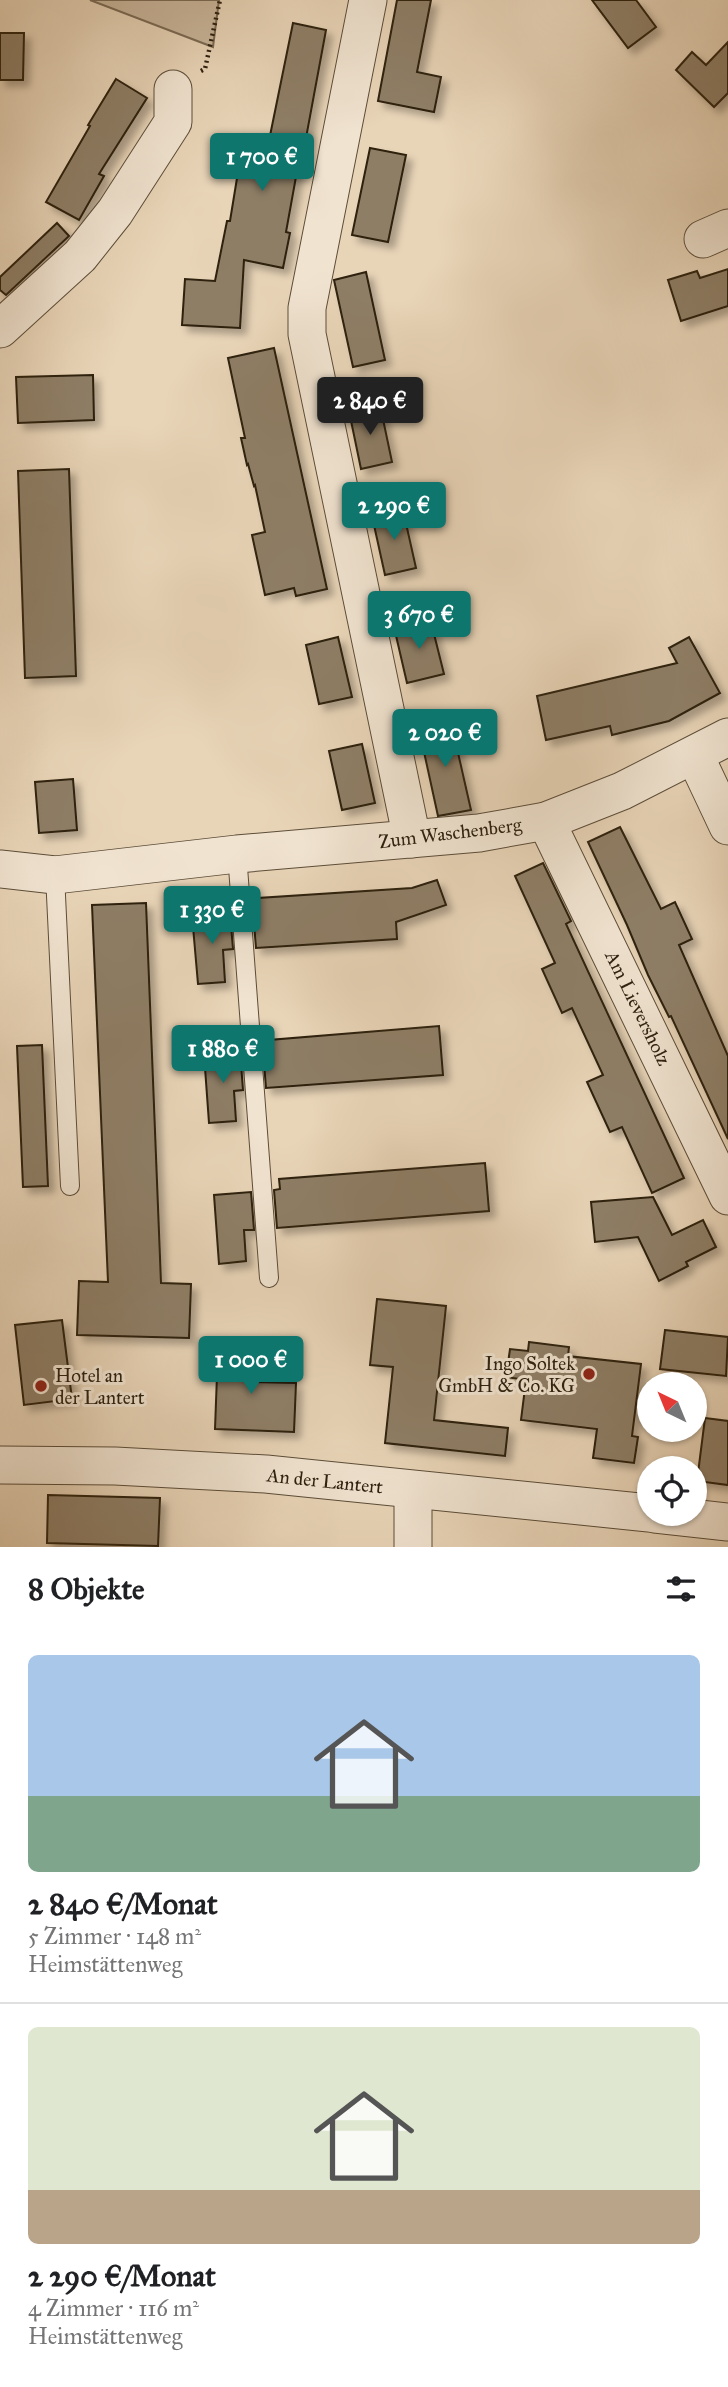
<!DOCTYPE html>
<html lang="de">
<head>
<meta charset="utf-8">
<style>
  :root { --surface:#fff; --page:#f2f2f2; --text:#202124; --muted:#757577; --line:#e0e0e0; --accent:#0f766e }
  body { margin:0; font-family:"IM FELL Great Primer",serif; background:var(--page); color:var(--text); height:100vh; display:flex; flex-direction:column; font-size:26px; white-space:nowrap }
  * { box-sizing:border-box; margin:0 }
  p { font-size:23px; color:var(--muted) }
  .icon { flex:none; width:38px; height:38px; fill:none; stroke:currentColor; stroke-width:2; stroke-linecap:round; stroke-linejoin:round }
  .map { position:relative; height:1547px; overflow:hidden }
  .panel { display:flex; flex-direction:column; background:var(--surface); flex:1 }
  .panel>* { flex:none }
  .needle { width:46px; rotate:317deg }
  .buttons { position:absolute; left:637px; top:1372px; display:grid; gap:14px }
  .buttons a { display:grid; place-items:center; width:70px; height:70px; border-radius:50%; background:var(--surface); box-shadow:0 2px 5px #0004; font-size:35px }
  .price { position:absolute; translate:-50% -60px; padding:0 16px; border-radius:7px; background:var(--accent); color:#fff; font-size:23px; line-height:46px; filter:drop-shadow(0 2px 4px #0008) }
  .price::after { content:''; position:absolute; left:50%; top:42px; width:21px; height:16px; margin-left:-10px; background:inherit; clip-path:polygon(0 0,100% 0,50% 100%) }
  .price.current { background:#222; color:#fff }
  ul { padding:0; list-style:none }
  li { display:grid; align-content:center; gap:14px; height:371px; padding:0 28px }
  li+li { border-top:2px solid var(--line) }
  li span { display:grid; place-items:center; height:217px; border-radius:10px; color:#555 }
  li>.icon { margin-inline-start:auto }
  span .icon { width:126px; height:126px; fill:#fffc; stroke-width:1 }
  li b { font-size:30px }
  h2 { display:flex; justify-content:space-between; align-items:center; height:84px; padding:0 28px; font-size:30px }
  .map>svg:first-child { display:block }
  .green { fill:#c8b59a; stroke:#7a6a54; stroke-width:2 }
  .building { fill:#8e7e66; stroke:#2d200f; stroke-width:2; filter:url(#shadow) }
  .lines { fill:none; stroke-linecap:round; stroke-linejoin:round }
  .lane-casing { stroke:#5c4d39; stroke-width:20 }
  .street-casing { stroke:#5c4d39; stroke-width:39 }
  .path { stroke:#2d200f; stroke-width:4.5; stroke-dasharray:2 3.5; stroke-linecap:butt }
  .lane { stroke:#f0e3d0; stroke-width:18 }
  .street { stroke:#f0e3d0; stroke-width:37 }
  .poi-dot { fill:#8f2418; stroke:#f0e3d0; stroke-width:2.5 }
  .labels { text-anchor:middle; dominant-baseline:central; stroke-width:6; stroke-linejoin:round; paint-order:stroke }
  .street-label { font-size:19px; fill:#2d200f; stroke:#f0e3d0 }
  .poi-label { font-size:19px; fill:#2d200f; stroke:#f0e3d0; text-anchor:end }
</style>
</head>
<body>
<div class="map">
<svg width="728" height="1547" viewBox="0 0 728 1547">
  <defs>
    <filter id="shadow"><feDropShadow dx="6" dy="6" stdDeviation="3.5" flood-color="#0004"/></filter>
  </defs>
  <rect width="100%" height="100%" fill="#e8d4b7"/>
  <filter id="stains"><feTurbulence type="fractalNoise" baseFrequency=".00286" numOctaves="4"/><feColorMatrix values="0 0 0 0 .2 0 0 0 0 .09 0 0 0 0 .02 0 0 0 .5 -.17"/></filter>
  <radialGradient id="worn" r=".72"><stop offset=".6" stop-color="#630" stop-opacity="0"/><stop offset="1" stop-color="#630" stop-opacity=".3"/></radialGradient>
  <path class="green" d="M90,0H219L213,47Z"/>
  <g class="building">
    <path d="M397,0H431L417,72L441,77L434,112L378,101Z"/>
    <path d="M592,0H636L656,27L628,48Z"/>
    <path d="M293,23L326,30L306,138H303L286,232L290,233L283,268L244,260L240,328L182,325L185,279L215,281L227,221H230L239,166L263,170Z"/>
    <path d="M0,33H24L23,80H0Z"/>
    <path d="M728,42V93L714,107L676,70L692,52L706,65Z"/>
    <path d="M116,79L147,98L99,174L104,176L79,220L46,202L90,126L88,125Z"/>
    <path d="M370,148L406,155L388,242L352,235Z"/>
    <path d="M57,223L69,236L6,295L0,290V277Z"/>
    <path d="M728,269V306L681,321L668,280L697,271L700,278Z"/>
    <path d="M366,272L385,360L353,367L334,280Z"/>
    <path d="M274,348L327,589L296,596L294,588L265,595L252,535L265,532L255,485L254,486L248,464L247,465L241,438H245L228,358Z"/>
    <path d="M93,375L94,420L18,423L16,377Z"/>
    <path d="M380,405L392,462L361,469L349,411Z"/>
    <path d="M69,469L76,676L25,678L18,471Z"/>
    <path d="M403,510L416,568L385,575L372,516Z"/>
    <path d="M430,618L444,674L407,683L394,627Z"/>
    <path d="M338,637L352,697L319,704L306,645Z"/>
    <path d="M689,637L720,693L669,721L612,735L610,726L546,740L537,696L677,663L669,648Z"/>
    <path d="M451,722L471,810L438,816L419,729Z"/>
    <path d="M362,744L375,803L342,810L329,751Z"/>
    <path d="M73,779L77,830L39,833L35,782Z"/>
    <path d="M620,827L661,909L675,902L692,939L679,945L728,1056V1139L671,1016L669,1017L648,975L627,925L588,842Z"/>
    <path d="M543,863L571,921L566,924L684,1178L652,1193L622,1127L610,1132L587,1082L603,1075L572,1008L562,1013L542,969L555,963L515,876Z"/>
    <path d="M437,880L446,905L396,922L397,939L256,948L253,911H259L258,898L412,888Z"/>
    <path d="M146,903L161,1283L191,1284L189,1338L77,1335L79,1281L108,1282L92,905Z"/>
    <path d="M230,913L233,949L223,950L225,982L198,984L192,915Z"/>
    <path d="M439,1026L443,1075L266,1088L263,1050L270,1049L269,1040Z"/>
    <path d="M42,1045L48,1186L23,1187L17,1046Z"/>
    <path d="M240,1051L243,1090L234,1091L236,1121L209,1123L204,1054Z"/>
    <path d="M485,1163L489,1211L277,1228L274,1190L280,1189L279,1179Z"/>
    <path d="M251,1192L254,1230H244L246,1261L219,1264L214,1195Z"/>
    <path d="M653,1197L672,1235L703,1220L716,1247L686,1262L688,1266L659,1281L638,1237L595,1242L591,1202Z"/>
    <path d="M377,1299L446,1306L434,1420L508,1428L505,1456L385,1443L393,1367L370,1365Z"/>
    <path d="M62,1320L72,1399L24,1405L15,1325Z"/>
    <path d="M665,1330L728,1337L726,1376L660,1369Z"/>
    <path d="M529,1342L569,1347L568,1356L641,1364L632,1436L638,1437L634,1463L593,1458L597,1429L521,1420L526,1380L506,1377L510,1349L528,1351Z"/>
    <path d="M218,1348L255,1349L253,1382L296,1383L294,1432L215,1429Z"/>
    <path d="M705,1418L728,1421V1485L697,1481Z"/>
    <path d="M48,1495L160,1498L158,1546L47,1543Z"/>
  </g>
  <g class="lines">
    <g class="lane-casing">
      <g id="lane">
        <path d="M237,854L269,1278"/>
        <path d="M55,875L70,1186"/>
      </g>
    </g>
    <g class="street-casing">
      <g id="street">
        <path d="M368,0L307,308V334L412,839"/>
        <path d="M703,239L728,228"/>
        <path d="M0,329L80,256L115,212L173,122V89"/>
        <path d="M695,756L728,826"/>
        <path d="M546,821L728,1196"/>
        <path d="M0,869L55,875L237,854L479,833L546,821L622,791L728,737"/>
        <path d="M0,1465L115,1466L266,1474L649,1513"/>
        <path d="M655,1514L728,1522"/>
        <path d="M413,1547V1491"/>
      </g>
    </g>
    <path class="path" d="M201,71L205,69L220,0"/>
    <use href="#lane" class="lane"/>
    <use href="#street" class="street"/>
  </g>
  <g class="poi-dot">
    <circle cx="589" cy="1374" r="7"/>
    <circle cx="41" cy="1386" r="7"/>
  </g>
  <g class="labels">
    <g class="street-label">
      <text transform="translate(450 833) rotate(-7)">Zum Waschenberg</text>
      <text transform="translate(638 1008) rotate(64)">Am Lieversholz</text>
      <text transform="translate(325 1481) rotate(6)">An der Lantert</text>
    </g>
    <g class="poi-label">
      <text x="575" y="1363">Ingo Soltek<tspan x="575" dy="22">GmbH &amp; Co. KG</tspan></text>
      <text x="55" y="1375" text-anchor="start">Hotel an<tspan x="55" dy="22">der Lantert</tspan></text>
    </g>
  </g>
  <rect width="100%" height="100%" filter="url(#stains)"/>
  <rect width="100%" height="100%" fill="url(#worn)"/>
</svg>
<div class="buttons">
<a><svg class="needle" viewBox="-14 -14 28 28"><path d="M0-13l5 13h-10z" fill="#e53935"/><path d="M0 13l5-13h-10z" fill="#757577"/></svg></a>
<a><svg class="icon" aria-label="locate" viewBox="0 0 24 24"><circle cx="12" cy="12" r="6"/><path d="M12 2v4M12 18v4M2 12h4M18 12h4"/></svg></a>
</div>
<b class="price" style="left:262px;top:193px">1 700 €</b>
<b class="price current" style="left:370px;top:437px">2 840 €</b>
<b class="price" style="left:394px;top:542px">2 290 €</b>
<b class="price" style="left:419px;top:651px">3 670 €</b>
<b class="price" style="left:445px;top:769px">2 020 €</b>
<b class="price" style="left:212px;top:946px">1 330 €</b>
<b class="price" style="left:223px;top:1085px">1 880 €</b>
<b class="price" style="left:251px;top:1396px">1 000 €</b>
</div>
<section class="panel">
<h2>8 Objekte<svg class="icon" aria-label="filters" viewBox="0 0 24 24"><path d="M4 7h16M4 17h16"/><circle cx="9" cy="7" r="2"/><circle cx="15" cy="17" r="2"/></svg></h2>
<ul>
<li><span style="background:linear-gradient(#a9c7e8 65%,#7fa58c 0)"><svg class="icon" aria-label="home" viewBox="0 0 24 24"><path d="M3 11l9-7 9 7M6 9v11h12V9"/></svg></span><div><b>2 840 €/Monat</b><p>5 Zimmer · 148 m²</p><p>Heimstättenweg</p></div></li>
<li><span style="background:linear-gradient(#dfe7d0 75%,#b9a48a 0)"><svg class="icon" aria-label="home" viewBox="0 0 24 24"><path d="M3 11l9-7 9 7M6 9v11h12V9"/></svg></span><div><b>2 290 €/Monat</b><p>4 Zimmer · 116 m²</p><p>Heimstättenweg</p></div></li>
</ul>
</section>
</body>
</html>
